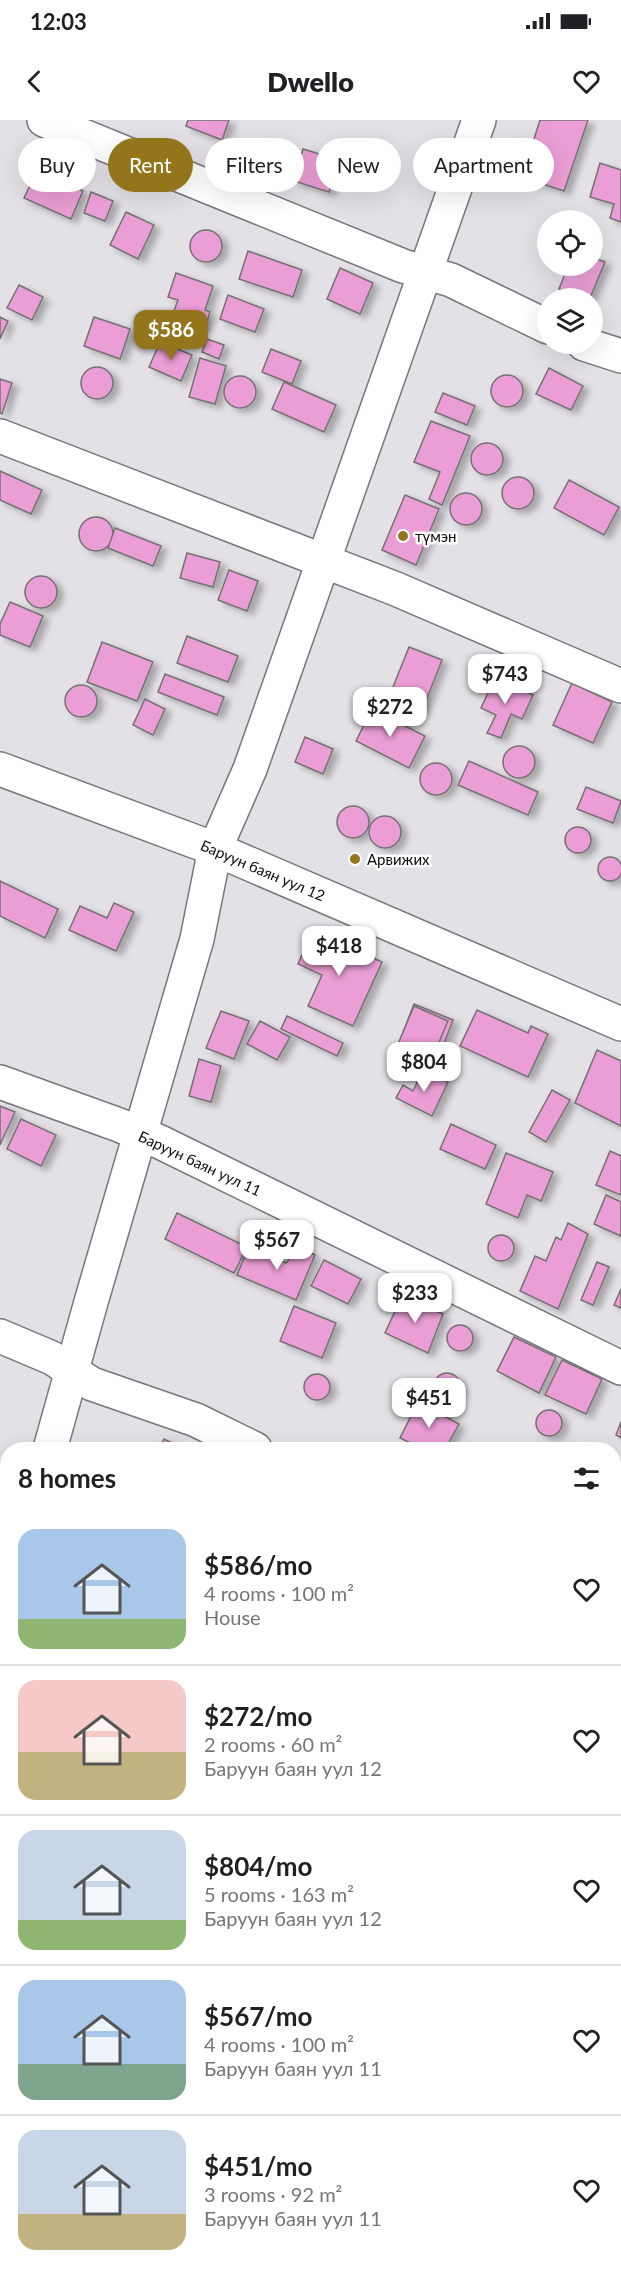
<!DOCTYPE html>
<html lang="en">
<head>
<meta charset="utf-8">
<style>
  :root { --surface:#fff; --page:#f6f6f6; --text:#202124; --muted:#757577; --line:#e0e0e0; --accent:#93751c }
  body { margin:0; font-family:Lato,sans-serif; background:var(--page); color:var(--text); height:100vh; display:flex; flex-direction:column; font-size:22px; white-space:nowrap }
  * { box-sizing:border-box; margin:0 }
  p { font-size:20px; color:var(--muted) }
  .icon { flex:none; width:33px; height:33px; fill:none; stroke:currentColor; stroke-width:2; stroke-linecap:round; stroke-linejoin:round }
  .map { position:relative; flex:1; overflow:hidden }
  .side { position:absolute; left:0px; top:1322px; width:621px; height:836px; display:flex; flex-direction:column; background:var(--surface); border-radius:24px 24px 0 0; box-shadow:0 6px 24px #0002 }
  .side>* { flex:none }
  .top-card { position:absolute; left:18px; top:18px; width:585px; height:54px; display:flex; gap:12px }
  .tools { position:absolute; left:537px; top:90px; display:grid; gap:12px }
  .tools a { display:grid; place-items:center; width:66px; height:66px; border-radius:50%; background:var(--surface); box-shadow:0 6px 24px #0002; font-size:30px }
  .price { position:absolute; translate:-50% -51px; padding:0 14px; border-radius:12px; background:#fff; color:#222; font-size:20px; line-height:39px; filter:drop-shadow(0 2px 3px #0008) }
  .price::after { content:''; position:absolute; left:50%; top:36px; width:18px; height:14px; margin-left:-9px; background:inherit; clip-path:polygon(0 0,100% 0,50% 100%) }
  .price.on { background:var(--accent); color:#fff }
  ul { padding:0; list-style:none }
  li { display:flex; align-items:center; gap:18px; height:150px; padding:0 18px }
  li+li { border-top:2px solid var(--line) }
  li span { display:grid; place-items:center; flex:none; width:168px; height:120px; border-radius:18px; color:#555 }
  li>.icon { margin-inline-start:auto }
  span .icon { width:72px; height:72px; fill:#fffc; stroke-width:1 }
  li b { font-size:26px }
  h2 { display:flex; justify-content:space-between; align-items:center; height:72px; padding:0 18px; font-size:26px }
  .pill { padding:0 21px; border-radius:27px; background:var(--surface); box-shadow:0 6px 24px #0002; font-size:21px; line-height:54px }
  .pill.on { background:var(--accent); color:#fff }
  .status { display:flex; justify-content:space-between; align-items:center; height:42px; padding:0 30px; background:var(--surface); direction:ltr }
  .status svg { height:16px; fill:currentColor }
  header { display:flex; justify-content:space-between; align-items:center; height:78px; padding:0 18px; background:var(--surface); font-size:27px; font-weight:800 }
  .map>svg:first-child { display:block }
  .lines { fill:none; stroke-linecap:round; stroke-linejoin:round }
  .stream { stroke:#82bbfe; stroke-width:10 }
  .building { fill:#ea9ed5; stroke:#757174; stroke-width:1.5; filter:url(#shadow) }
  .street-casing { stroke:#78767a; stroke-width:36 }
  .street { stroke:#fff; stroke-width:33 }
  .poi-dot { fill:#93751c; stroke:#fff; stroke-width:2 }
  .labels { text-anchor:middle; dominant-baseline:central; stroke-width:5; stroke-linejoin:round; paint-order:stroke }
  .poi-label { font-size:15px; fill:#0d0d0e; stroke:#fff; text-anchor:start }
  .street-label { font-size:15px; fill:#0d0d0e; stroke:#fff }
</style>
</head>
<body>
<div class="status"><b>12:03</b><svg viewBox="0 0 49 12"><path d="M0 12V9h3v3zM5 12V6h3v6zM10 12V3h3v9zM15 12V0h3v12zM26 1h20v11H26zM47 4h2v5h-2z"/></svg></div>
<header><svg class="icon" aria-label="back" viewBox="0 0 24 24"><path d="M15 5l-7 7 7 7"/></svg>Dwello<svg class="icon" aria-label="heart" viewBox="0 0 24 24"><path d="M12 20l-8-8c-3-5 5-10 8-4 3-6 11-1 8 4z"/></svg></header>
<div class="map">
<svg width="621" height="2156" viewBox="0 0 621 2156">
  <defs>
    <filter id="shadow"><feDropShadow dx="6" dy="4" stdDeviation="3" flood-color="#0004"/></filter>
  </defs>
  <rect width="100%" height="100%" fill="#e3e1e5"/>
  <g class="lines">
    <g class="stream">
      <path d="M614,1733L621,1734"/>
      <path d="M0,1871L8,1868"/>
      <path d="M0,2148L17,2156"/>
    </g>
  </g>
  <g class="building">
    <path d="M188,0H229L222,20L186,6Z"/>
    <path d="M540,0H588L564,71L522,57Z"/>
    <path d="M303,29L339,40L329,72L294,61Z"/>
    <path d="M600,43L621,50V102L610,98L614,84L590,77Z"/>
    <path d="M37,51L83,71L71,99L24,78Z"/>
    <path d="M91,72L113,81L105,101L84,93Z"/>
    <path d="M126,92L154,105L138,139L110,125Z"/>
    <circle cx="206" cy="126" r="16"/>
    <path d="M248,131L302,150L293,177L239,159Z"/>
    <path d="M592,137L605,142L590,178H582L559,169L568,146H592Z"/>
    <path d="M340,148L373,163L360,194L327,179Z"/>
    <path d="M176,153L213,166L205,190L210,192L205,208L172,196L178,180L168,177Z"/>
    <path d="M19,165L43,177L32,200L7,188Z"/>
    <path d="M228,175L264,189L255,212L220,199Z"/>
    <path d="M0,197L8,201L0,219Z"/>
    <path d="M94,197L130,209L120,239L84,226Z"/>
    <path d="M207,219L224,225L219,239L202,232Z"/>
    <path d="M160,222L192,235L181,261L149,247Z"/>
    <path d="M271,229L301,241L292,264L262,252Z"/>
    <path d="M200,238L226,246L215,284L189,277Z"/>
    <circle cx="97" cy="263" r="16"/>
    <path d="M549,248L583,266L571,290L536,274Z"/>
    <circle cx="507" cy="271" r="16"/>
    <circle cx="240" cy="272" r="16"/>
    <path d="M0,259L12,263L2,294L0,293Z"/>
    <path d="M284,262L336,285L324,312L272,289Z"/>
    <path d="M443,273L475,286L467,305L435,292Z"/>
    <path d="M431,301L470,316L442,385L429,379L440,352L414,342Z"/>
    <circle cx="487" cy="339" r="16"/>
    <path d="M0,351L42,370L31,394L0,380Z"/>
    <circle cx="518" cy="373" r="16"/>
    <path d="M569,360L619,387L604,415L554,388Z"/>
    <circle cx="466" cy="389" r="16"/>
    <path d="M405,375L439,389L416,445L382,430Z"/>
    <circle cx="96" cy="414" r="17"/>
    <path d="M115,408L161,426L153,446L108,428Z"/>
    <path d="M187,433L220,442L213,467L180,458Z"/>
    <path d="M229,450L258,461L247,491L218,480Z"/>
    <circle cx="41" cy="472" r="16"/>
    <path d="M10,482L43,496L30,527L0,515V504Z"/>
    <path d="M187,516L238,536L228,562L177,543Z"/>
    <path d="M102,522L153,542L137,581L87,562Z"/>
    <path d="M409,527L442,540L422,591L389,577Z"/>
    <path d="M165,554L224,577L217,595L158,572Z"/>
    <path d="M495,558L533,575L522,599L511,594L501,618L487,613L496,595L481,588Z"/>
    <path d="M572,563L612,582L593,623L553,605Z"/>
    <circle cx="81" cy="581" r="16"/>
    <path d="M145,579L165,589L153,615L133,605Z"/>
    <path d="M372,589L425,616L409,648L356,621Z"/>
    <path d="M305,617L333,629L323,654L295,642Z"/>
    <circle cx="519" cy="642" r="16"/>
    <path d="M469,641L538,672L528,695L458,665Z"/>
    <circle cx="436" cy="659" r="16"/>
    <path d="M586,667L621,681L613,703L577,689Z"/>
    <circle cx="353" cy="702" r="16"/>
    <circle cx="385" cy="712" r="16"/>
    <circle cx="578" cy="720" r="13"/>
    <circle cx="610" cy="749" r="12"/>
    <path d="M0,761L58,789L45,818L0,796Z"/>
    <path d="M114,783L134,792L116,831L69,810L80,786L107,798Z"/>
    <path d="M313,810L382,842L353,906L308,886L322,855L298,844Z"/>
    <path d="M414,884L453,900L436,944L397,928Z"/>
    <path d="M414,886L448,901L429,946L395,931Z"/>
    <path d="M477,890L528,913L531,906L548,914L528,957L460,926Z"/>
    <path d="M221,891L249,901L234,939L206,928Z"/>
    <path d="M287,896L343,923L337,936L281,909Z"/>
    <path d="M260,901L290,917L277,940L247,924Z"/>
    <path d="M597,930L621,941V1006L575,983Z"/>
    <path d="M199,939L221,946L211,982L189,976Z"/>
    <path d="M423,950L448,962L432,996L396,978L403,965L413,971Z"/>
    <path d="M552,970L570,980L546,1022L529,1012Z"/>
    <path d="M0,986L15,992L0,1025Z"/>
    <path d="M21,999L56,1015L41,1046L7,1029Z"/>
    <path d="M451,1004L496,1025L485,1049L440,1029Z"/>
    <path d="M610,1031L621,1036V1075L596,1065Z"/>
    <path d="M506,1033L553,1052L541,1081L527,1075L518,1098L486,1084Z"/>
    <path d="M606,1075L621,1082V1116L594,1104Z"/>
    <path d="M177,1093L247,1127L234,1153L165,1119Z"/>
    <path d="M568,1103L588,1114L558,1189L520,1171L535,1136L546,1141L556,1117L561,1120Z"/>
    <circle cx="501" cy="1128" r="13"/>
    <path d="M249,1127L286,1143L299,1128L315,1135L296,1180L237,1155Z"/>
    <path d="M324,1140L361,1159L348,1184L311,1166Z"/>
    <path d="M597,1142L609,1147L593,1185L581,1180Z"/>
    <path d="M621,1169V1188L614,1185Z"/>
    <path d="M402,1176L443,1194L428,1233L385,1213Z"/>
    <path d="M294,1186L336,1203L322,1238L280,1221Z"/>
    <circle cx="460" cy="1218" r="13"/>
    <path d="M514,1217L556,1237L539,1273L497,1251Z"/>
    <path d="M562,1240L602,1259L586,1294L545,1275Z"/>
    <circle cx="447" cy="1266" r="13"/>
    <circle cx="317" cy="1267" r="13"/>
    <path d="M418,1282L459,1304L445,1329H423L400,1318Z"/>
    <circle cx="549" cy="1303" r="13"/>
    <path d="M621,1302V1318L616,1315Z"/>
    <path d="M164,1319L184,1329H159Z"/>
    <path d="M621,1541V1568L614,1565V1558Z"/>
    <path d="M273,2150H298L292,2156H280Z"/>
    <path d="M463,2150H473L480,2156H457Z"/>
  </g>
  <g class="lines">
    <g class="street-casing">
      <g id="street">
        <path d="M44,0L403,146L451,160L548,207"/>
        <path d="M584,224L621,236"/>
        <path d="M0,316L396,469L621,566"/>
        <path d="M0,649L215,729L621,904"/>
        <path d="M0,962L119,1005L160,1022L621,1248"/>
        <path d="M0,1216L52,1238L92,1264L196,1300L255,1329"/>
        <path d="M50,1329L91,1182L197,819L215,729L250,649L479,0"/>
        <path d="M614,1488L621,1491"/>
        <path d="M0,1505L8,1479"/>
        <path d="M0,1532L8,1534"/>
        <path d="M0,1710L8,1716"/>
        <path d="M0,2089L8,2095"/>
        <path d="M69,2150L74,2156"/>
        <path d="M560,2150L568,2156"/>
      </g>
    </g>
    <use href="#street" class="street"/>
  </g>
  <g class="poi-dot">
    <circle cx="403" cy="416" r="6"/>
    <circle cx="355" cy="739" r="6"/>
  </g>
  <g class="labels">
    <g class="poi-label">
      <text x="415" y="416">түмэн</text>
      <text x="367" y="739">Арвижих</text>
    </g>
    <g class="street-label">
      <text transform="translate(263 750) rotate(23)">Баруун баян уул 12</text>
      <text transform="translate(200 1043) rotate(25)">Баруун баян уул 11</text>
    </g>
  </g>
</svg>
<div class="tools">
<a><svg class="icon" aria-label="locate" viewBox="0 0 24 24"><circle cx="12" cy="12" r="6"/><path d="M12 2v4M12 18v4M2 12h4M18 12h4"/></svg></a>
<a><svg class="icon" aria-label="layers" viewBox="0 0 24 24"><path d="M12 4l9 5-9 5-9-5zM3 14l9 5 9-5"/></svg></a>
</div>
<b class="price on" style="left:171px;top:241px">$586</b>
<b class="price" style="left:505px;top:585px">$743</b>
<b class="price" style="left:390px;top:618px">$272</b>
<b class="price" style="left:339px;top:857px">$418</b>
<b class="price" style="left:424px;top:973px">$804</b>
<b class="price" style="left:277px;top:1151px">$567</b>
<b class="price" style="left:415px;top:1204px">$233</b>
<b class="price" style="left:429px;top:1309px">$451</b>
<div class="top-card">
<a class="pill">Buy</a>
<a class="pill on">Rent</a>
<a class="pill">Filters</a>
<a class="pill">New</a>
<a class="pill">Apartment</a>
</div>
<section class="side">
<h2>8 homes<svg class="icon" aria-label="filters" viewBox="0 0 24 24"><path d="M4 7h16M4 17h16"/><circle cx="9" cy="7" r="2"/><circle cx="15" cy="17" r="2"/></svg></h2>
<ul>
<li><span style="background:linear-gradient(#a9c7e8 75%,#8fb573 0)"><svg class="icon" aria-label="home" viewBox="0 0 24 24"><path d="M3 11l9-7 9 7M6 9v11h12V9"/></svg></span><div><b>$586/mo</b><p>4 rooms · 100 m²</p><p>House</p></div><svg class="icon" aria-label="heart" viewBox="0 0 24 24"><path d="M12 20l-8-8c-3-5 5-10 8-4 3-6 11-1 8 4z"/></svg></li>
<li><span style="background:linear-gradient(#f6c9c9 60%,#c2b280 0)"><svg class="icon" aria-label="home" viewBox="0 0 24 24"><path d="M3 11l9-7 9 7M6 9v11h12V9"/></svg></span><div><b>$272/mo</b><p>2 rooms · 60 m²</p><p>Баруун баян уул 12</p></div><svg class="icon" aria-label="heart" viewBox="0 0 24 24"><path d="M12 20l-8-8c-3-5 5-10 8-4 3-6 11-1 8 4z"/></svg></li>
<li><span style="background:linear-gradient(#c9d6e8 75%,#8fb573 0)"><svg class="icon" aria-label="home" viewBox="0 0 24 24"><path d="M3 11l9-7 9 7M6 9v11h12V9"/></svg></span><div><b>$804/mo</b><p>5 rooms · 163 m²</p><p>Баруун баян уул 12</p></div><svg class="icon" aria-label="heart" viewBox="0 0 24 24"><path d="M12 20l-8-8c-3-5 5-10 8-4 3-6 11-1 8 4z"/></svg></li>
<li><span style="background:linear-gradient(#a9c7e8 70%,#7fa58c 0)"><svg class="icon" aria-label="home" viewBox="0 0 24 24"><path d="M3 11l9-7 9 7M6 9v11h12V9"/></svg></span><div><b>$567/mo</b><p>4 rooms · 100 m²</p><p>Баруун баян уул 11</p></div><svg class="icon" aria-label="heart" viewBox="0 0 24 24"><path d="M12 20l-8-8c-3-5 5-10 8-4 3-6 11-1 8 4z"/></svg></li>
<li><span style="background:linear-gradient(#c9d6e8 70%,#c2b280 0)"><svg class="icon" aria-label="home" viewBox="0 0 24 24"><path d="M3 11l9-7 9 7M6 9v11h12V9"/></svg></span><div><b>$451/mo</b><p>3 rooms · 92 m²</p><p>Баруун баян уул 11</p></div><svg class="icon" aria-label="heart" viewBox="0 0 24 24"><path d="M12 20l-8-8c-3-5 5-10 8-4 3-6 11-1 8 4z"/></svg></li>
</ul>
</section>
</div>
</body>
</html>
